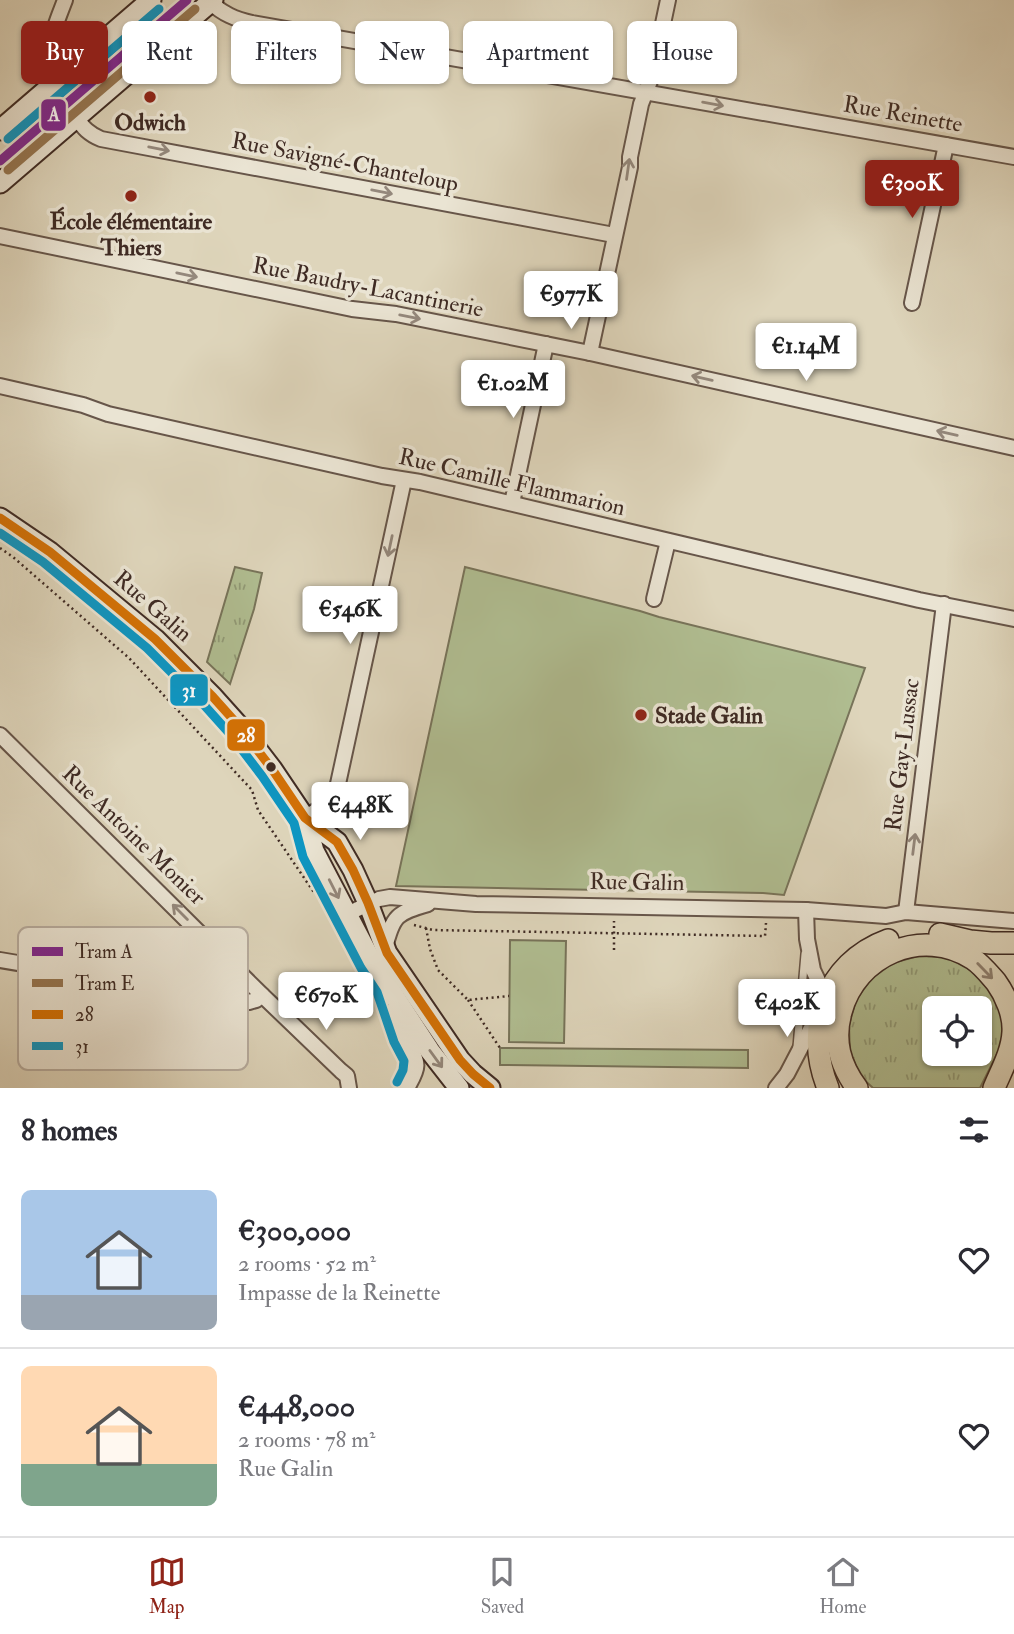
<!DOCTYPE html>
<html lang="en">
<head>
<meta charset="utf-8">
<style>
  :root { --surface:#fff; --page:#f2f2f3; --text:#2b2b33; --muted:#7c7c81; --line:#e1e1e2; --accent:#8f2418 }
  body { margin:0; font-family:"IM FELL Double Pica",serif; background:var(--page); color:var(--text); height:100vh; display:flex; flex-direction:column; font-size:26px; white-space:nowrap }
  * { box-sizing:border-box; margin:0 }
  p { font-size:23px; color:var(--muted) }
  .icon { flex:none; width:38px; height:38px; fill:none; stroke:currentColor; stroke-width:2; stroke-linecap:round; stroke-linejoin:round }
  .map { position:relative; height:1088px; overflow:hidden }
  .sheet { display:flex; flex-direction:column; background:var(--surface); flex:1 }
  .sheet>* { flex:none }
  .top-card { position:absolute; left:21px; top:21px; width:973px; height:63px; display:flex; gap:14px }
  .buttons { position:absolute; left:922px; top:996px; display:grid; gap:14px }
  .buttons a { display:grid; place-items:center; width:70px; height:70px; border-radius:10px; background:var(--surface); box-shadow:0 2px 5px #0004; font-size:35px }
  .price { position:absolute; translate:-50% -60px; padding:0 16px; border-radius:7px; background:#fff; color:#222; font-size:23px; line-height:46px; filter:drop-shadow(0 2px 4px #0008) }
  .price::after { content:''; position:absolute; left:50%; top:42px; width:21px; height:16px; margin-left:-10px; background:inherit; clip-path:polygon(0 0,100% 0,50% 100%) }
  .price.active { background:var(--accent); color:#fff }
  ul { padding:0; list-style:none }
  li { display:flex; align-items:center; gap:21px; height:175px; padding:0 21px }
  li+li { border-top:2px solid var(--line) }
  li span { display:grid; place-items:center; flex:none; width:196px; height:140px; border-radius:10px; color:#555 }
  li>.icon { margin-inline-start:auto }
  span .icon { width:84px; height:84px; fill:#fffc; stroke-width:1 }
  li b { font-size:30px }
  h2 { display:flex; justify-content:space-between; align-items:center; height:84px; padding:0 21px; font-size:30px }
  .tag { padding:0 24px; border-radius:10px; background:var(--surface); box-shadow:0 2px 5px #0004; font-size:24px; line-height:63px }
  .tag.active { background:var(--accent); color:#fff }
  .tab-bar { display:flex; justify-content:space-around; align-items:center; height:98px; border-top:2px solid var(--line); background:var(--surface); font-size:19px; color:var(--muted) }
  .tab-bar a { display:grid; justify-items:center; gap:4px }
  .tab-bar .active { color:var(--accent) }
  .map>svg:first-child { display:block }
  .grass { fill:url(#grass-tufts); stroke:#78745a; stroke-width:2; fill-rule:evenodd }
  .garden { fill:#b0bd91; stroke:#78745a; stroke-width:2 }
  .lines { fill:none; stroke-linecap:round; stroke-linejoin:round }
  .lane-casing { stroke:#67564a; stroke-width:10 }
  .street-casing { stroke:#67564a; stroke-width:18 }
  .secondary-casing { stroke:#3f2b24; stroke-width:23 }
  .primary-casing { stroke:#3f2b24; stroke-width:24 }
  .path { stroke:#3f2b24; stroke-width:2.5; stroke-dasharray:2 3.5; stroke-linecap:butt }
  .lane { stroke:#eae4d3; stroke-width:7 }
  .street { stroke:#eae4d3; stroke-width:14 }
  .secondary { stroke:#eae4d3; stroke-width:19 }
  .primary { stroke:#ded5bb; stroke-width:21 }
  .bus-1-casing { stroke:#eae4d3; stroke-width:14 }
  .bus-2-casing { stroke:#eae4d3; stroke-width:14 }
  .bus-1 { stroke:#d47105; stroke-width:9 }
  .bus-2 { stroke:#0d96c3; stroke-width:9 }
  .tram-1-casing { stroke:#eae4d3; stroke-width:14 }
  .tram-2-casing { stroke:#eae4d3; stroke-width:14 }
  .tram-1 { stroke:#802990; stroke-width:9 }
  .tram-2 { stroke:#967651; stroke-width:9 }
  .oneway { stroke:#94887c }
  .oneway2 { stroke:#8e8070 }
  .poi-dot { fill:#8f2418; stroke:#eae4d3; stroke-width:2.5 }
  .bus-dot { fill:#3f2b24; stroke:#eae4d3; stroke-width:2.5 }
  .labels { text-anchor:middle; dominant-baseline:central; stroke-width:7; stroke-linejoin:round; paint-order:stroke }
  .street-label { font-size:23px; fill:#3f2b24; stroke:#eae4d3 }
  .poi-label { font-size:23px; font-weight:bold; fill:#3f2b24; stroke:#eae4d3 }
  .key { fill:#eae4d3; stroke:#b7ac9e; stroke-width:2 }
  .key-label { font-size:19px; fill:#3f2b24 }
  .line-badge { stroke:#eae4d3; stroke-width:2.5 }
  .badge-label { font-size:19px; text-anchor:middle; font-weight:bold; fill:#fff }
</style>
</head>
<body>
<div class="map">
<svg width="1014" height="1088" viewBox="0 0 1014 1088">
  <defs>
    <pattern id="grass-tufts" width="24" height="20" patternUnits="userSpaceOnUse" patternTransform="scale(1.75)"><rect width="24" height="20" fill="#b0bd91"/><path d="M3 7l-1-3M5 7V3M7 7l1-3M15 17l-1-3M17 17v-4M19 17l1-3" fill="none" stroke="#919a76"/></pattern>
  </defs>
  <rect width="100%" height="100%" fill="#ded5bb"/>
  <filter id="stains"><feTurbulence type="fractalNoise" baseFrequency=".00286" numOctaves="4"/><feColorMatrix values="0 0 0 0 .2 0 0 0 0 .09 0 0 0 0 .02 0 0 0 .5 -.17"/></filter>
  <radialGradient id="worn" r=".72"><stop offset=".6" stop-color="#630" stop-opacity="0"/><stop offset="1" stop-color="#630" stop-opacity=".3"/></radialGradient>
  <g class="grass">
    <path d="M235,567L262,573L254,609L230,684L207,662Z"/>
    <path d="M918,956L944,957L969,966L989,983L1008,1032L980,1088H873L860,1076L850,1052L849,1025L856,1000L871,979L893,963ZM934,1008H980V1054H934Z"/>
  </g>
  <g class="garden">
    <path d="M465,567L640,611L659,617L865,668L784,895L763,893L396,886Z"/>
    <path d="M510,940L566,941L564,1043L509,1042Z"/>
    <path d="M500,1048L748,1050V1068L500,1065Z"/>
  </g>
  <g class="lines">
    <g class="lane-casing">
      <path id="lane" d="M797,1047L805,954"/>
    </g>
    <g class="street-casing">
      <g id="street">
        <path d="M65,0C53,32 45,42 70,70"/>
        <path d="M210,2C223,14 235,19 252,23L1014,157"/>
        <path d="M76,117C83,128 89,134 101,139L614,235"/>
        <path d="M0,236L352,309L396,314L590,353L1014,448"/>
        <path d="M912,303L946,145"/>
        <path d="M590,353L630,167V157L641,104L652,76L668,0"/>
        <path d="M0,386L83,405L108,414L382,476L420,482L919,600L1014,619"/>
        <path d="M512,503L546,344"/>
        <path d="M654,599L668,541"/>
        <path d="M0,735L262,995L341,1071L347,1076L349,1088"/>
        <path d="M305,818L329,802L336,793L404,480"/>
        <path d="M906,912L944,604"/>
        <path d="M347,914L379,899L390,897L476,904L806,910L886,916L906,912L1014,921"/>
        <path d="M385,948C393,915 397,913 428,904"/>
        <path d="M0,960L249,1002L256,1000L262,995"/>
        <path d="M395,1008C399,1019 402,1030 407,1041C418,1063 421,1065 407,1088"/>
        <path d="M776,1088L787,1074L823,1005V991L813,970L807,939L806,910"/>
      </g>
    </g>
    <g class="secondary-casing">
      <g id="secondary">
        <path d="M0,130L151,0"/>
        <path d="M0,183L213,0"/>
        <path d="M0,518L50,552L155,639L213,697L239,726L272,769L305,818L314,851L372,962L430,1051L459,1088"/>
        <path d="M305,818L337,842L353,870L368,903L387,953L460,1060L473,1074L490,1088"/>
      </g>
    </g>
    <g class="primary-casing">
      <g id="primary">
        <path d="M940,934L970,941L991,943H1014"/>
        <path d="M828,1088C804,1029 825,963 888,940"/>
        <path d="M857,1088C840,1065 833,1041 841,1012C856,955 922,926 973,959C982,965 989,974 996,982C1006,996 1014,1015 1013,1032C1012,1052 1001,1071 994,1088"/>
      </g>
    </g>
    <g class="path">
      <path d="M0,548L13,557L129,658L252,790L258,810L315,894"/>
      <path d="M414,925L433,930L765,936L766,923"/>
      <path d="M426,928L430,949L438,970L468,1000L509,996"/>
      <path d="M614,950V921"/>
      <path d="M468,1000L500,1048"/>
    </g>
    <use href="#lane" class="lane"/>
    <use href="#street" class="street"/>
    <use href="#secondary" class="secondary"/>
    <use href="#primary" class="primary"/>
    <g class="bus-1-casing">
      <path id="bus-1" d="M0,518L50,552L155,639L213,697L239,726L272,769L305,818L337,842L353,870L368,903L387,953L460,1060L473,1074L490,1088"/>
    </g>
    <g class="bus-2-casing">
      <g id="bus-2">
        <path d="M8,139L159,9"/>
        <path d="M0,533L43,562L147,648L204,705L230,734L262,776L294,823L303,857L361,968L377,992L394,1042L404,1061L403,1070L397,1082"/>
      </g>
    </g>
    <use href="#bus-1" class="bus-1"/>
    <use href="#bus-2" class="bus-2"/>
    <g class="tram-1-casing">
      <path id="tram-1" d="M0,161L187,0"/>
    </g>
    <g class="tram-2-casing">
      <path id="tram-2" d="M8,170L195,9"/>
    </g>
    <use href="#tram-1" class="tram-1"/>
    <use href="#tram-2" class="tram-2"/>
  </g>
  <defs><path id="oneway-shaft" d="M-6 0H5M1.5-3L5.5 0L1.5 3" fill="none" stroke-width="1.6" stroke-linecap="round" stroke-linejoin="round" transform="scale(1.75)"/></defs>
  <g class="oneway">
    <use href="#oneway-shaft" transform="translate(713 104) rotate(10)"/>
    <use href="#oneway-shaft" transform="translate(159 149) rotate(11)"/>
    <use href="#oneway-shaft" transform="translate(628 169) rotate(-82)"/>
    <use href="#oneway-shaft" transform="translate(382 192) rotate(11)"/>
    <use href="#oneway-shaft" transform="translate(187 275) rotate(12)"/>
    <use href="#oneway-shaft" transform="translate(410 317) rotate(11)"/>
    <use href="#oneway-shaft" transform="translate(702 378) rotate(-167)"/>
    <use href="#oneway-shaft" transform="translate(947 433) rotate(-167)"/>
    <use href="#oneway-shaft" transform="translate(390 546) rotate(102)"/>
    <use href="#oneway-shaft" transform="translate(914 844) rotate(-83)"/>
    <use href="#oneway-shaft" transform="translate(334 889) rotate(63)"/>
    <use href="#oneway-shaft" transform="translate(180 912) rotate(-135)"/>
    <use href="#oneway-shaft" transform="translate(436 1059) rotate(54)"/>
  </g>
  <use class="oneway2" href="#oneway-shaft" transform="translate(985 971) rotate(46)"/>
  <g class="poi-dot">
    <circle cx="150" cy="97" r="7"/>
    <circle cx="131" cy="196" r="7"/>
    <circle cx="641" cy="715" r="7"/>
  </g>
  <circle class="bus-dot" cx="271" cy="767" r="6"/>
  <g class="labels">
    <g class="street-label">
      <text transform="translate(903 114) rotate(10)">Rue Reinette</text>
      <text transform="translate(345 162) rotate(11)">Rue Savigné-Chanteloup</text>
      <text transform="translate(368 287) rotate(11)">Rue Baudry-Lacantinerie</text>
      <text transform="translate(512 482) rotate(13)">Rue Camille Flammarion</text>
      <text transform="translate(153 606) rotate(41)">Rue Galin</text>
      <text transform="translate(902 755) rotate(-83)">Rue Gay-Lussac</text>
      <text transform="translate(134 835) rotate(44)">Rue Antoine Monier</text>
      <text transform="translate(637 882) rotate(1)">Rue Galin</text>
    </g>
    <g class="poi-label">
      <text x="150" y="122">Odwich</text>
      <text x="131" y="221">École élémentaire<tspan x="131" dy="26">Thiers</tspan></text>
      <text x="655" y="715" text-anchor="start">Stade Galin</text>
    </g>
  </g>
  <rect x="18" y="927" width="230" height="143" rx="10" class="key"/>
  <rect x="32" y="947" width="31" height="9" fill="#802990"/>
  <rect x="32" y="979" width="31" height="8" fill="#967651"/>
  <rect x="32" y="1010" width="31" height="9" fill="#d47105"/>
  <rect x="32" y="1042" width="31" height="8" fill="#0d96c3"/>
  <g class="key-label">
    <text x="75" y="958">Tram A</text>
    <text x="75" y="990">Tram E</text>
    <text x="75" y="1021">28</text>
    <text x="75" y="1053">31</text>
  </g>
  <g class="line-badge">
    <rect x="40" y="98" width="27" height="34" rx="7" fill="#802990"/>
    <rect x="169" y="673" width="40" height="34" rx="7" fill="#0d96c3"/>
    <rect x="226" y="718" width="40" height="34" rx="7" fill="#d47105"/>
  </g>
  <g class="badge-label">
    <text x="54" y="121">A</text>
    <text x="189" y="697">31</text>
    <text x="246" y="742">28</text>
  </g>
  <rect width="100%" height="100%" filter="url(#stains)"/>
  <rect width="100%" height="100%" fill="url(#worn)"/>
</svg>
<div class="buttons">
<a><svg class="icon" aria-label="locate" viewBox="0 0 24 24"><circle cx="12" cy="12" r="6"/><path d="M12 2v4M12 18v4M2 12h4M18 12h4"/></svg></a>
</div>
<b class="price active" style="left:912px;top:220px">€300K</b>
<b class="price" style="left:571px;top:331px">€977K</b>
<b class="price" style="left:806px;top:383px">€1.14M</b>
<b class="price" style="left:513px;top:420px">€1.02M</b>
<b class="price" style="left:350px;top:646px">€546K</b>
<b class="price" style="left:360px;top:842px">€448K</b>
<b class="price" style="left:326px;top:1032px">€670K</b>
<b class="price" style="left:787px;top:1039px">€402K</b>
<div class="top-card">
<a class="tag active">Buy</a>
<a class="tag">Rent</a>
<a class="tag">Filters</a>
<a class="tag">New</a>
<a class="tag">Apartment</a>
<a class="tag">House</a>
</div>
</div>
<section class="sheet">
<h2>8 homes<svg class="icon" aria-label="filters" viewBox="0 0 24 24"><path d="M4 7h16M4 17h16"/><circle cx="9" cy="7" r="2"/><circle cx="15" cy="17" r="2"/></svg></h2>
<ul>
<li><span style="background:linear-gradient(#a9c7e8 75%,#9aa5b1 0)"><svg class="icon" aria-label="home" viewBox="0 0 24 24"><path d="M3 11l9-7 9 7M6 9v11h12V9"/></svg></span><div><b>€300,000</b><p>2 rooms · 52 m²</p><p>Impasse de la Reinette</p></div><svg class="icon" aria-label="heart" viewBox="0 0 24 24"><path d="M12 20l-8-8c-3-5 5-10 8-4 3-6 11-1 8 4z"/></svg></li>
<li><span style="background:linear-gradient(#ffd9b3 70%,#7fa58c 0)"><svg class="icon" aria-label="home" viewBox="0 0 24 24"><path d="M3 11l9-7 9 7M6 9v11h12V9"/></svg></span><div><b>€448,000</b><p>2 rooms · 78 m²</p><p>Rue Galin</p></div><svg class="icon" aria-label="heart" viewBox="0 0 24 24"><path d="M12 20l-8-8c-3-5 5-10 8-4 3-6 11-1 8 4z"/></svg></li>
</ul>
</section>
<nav class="tab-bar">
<a class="active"><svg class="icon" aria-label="map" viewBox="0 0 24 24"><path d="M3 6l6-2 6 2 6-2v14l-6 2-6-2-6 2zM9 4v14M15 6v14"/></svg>Map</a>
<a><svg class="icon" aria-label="saved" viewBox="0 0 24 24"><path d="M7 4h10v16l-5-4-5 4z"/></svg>Saved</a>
<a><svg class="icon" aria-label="home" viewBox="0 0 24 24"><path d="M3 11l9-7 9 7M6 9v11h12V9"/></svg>Home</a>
</nav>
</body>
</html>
